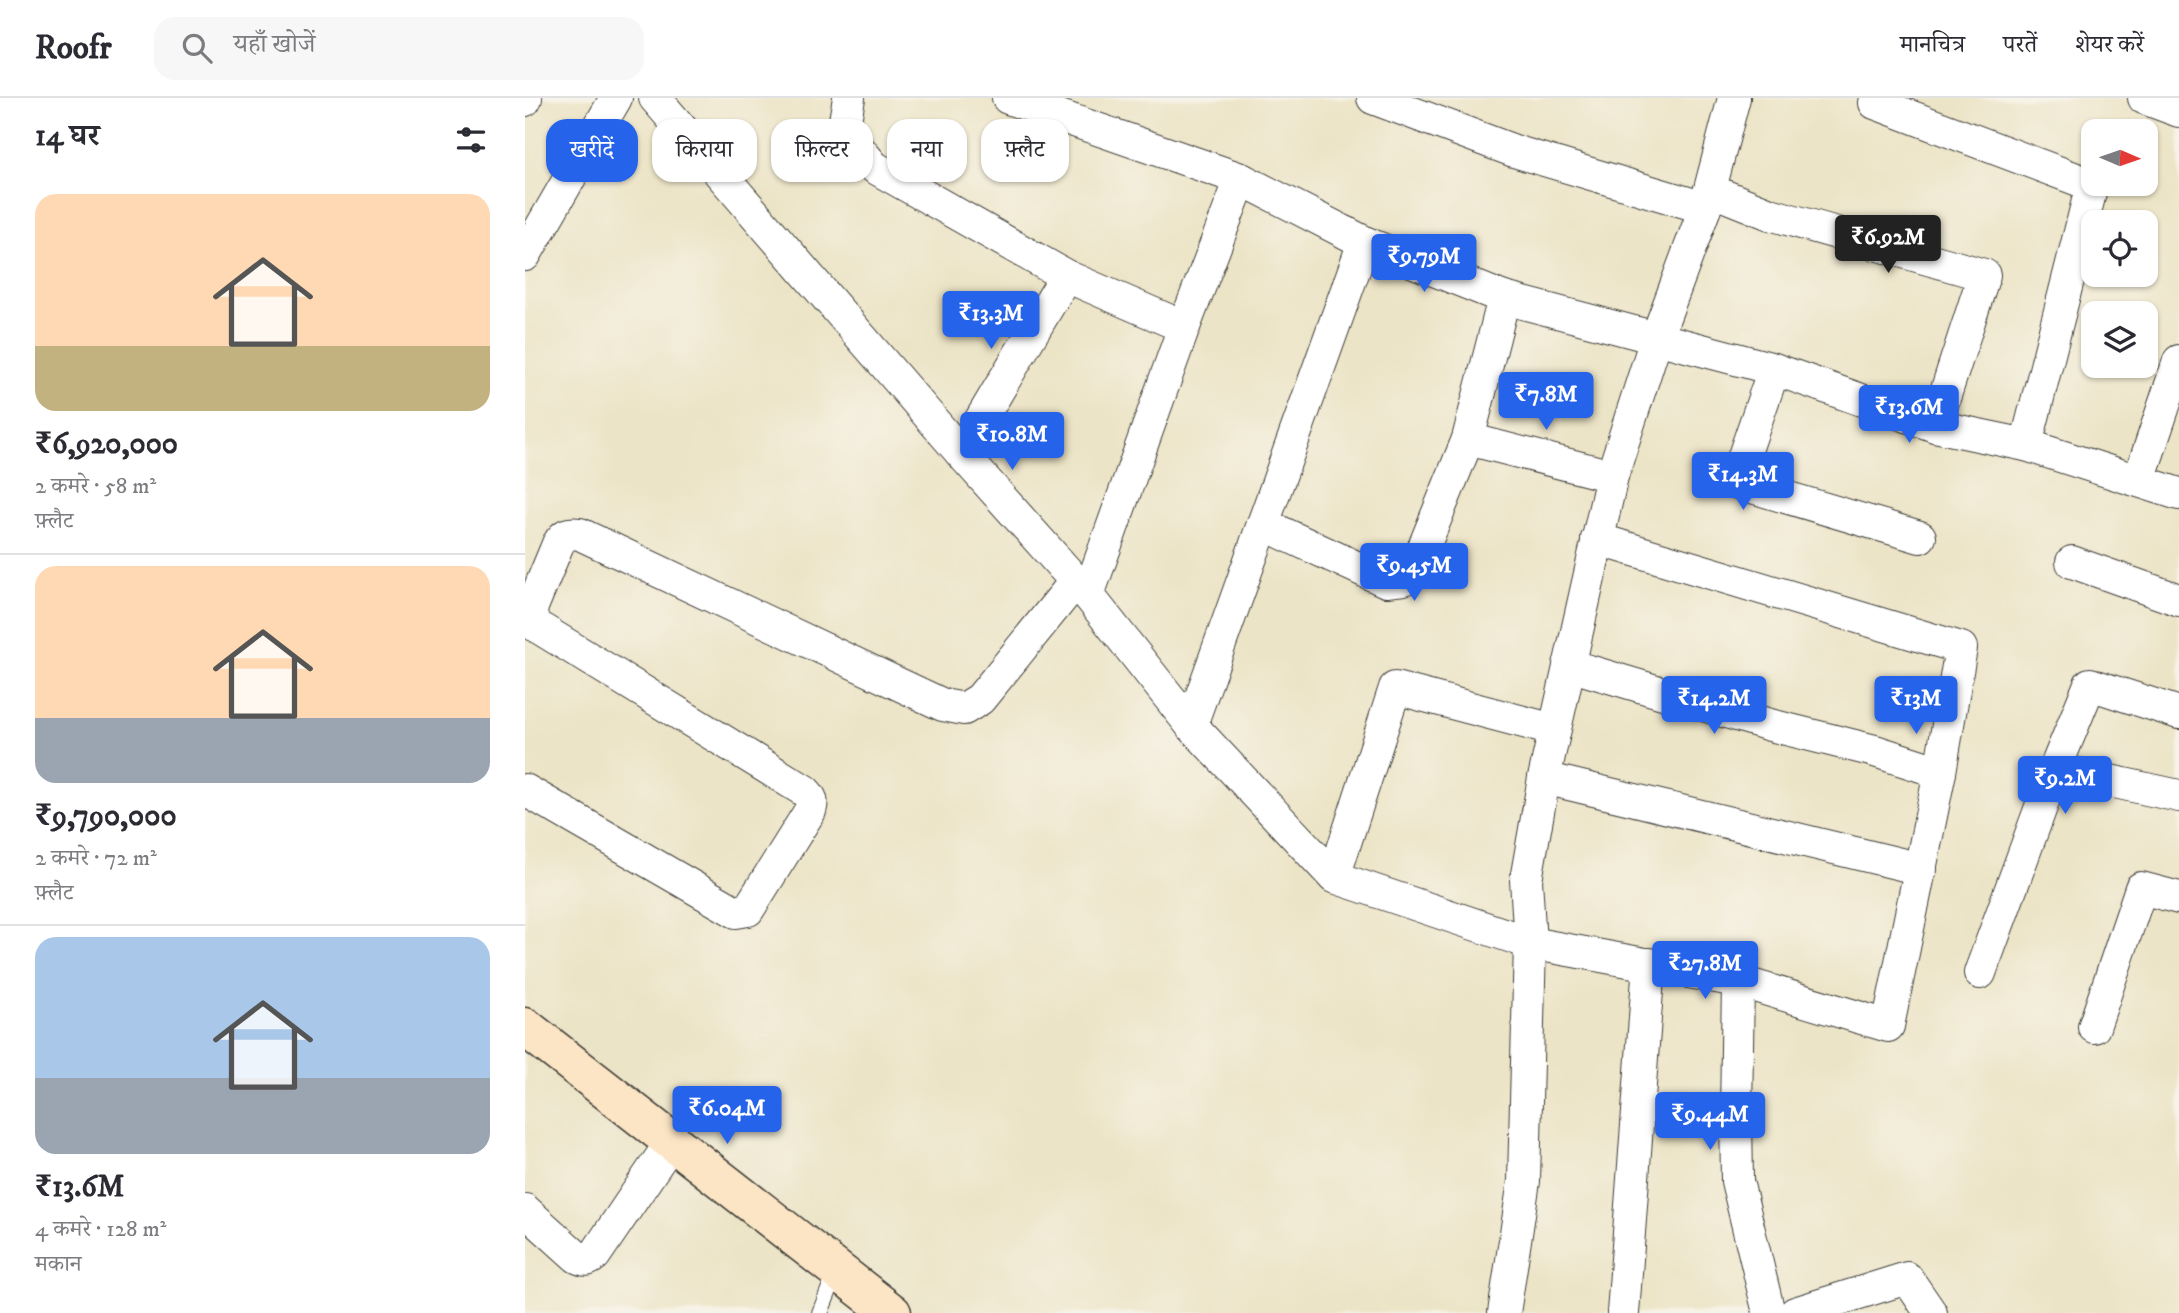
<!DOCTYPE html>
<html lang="hi">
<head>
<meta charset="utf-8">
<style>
  :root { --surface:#fff; --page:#f7f7f7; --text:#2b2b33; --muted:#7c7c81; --line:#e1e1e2; --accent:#2563eb }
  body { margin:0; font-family:"IM FELL DW Pica","Noto Serif Devanagari",serif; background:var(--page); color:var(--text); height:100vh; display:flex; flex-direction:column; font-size:26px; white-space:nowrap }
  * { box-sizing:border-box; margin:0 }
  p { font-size:23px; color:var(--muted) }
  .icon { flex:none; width:38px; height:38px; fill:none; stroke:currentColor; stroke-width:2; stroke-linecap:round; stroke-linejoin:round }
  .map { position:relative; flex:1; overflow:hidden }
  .side { display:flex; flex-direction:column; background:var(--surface); width:525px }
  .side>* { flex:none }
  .top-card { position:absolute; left:21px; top:21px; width:665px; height:63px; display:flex; gap:14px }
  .needle { width:46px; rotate:92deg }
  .buttons { position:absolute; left:1556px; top:21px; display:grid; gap:14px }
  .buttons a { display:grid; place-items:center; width:77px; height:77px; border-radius:14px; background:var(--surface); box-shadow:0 2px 5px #0004; font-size:35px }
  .price { position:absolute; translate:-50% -60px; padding:0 16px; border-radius:7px; background:var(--accent); color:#fff; font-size:23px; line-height:46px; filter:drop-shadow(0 2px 4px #0008) }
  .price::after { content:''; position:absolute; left:50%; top:42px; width:21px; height:16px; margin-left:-10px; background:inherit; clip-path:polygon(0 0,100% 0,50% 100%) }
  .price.active { background:#222; color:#fff }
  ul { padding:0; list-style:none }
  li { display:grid; align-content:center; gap:14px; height:371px; padding:0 35px }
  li+li { border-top:2px solid var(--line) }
  li span { display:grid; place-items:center; height:217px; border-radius:21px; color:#555 }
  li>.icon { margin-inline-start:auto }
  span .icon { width:126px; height:126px; fill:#fffc; stroke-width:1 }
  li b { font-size:30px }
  h2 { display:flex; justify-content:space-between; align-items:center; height:84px; padding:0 35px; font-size:30px }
  .pill { padding:0 24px; border-radius:21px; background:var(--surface); box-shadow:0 2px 5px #0004; font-size:24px; line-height:63px }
  .pill.active { background:var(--accent); color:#fff }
  header { display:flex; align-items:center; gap:42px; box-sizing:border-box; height:98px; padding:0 35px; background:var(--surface); border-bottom:2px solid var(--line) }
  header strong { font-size:33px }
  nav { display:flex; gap:38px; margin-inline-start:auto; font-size:24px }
  .search { width:490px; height:63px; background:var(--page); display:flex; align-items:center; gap:18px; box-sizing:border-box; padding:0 24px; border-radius:21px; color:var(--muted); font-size:26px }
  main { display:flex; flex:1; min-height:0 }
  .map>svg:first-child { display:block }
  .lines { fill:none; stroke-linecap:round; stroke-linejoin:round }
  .lane-casing { stroke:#3b3a36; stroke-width:18 }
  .street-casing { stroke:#3b3a36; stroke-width:34 }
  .secondary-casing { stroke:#3b3a36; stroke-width:41 }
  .lane { stroke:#fff; stroke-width:16 }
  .street { stroke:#fff; stroke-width:32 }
  .secondary { stroke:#fce5c4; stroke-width:38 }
</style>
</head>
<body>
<header>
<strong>Roofr</strong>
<div class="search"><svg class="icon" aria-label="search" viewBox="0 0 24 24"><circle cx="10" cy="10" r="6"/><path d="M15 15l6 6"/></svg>यहाँ खोजें</div>
<nav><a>मानचित्र</a><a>परतें</a><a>शेयर करें</a></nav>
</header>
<main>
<section class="side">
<h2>14 घर<svg class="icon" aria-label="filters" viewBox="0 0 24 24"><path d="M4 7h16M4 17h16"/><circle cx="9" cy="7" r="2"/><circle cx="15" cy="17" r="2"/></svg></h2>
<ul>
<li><span style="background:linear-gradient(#ffd9b3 70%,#c2b280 0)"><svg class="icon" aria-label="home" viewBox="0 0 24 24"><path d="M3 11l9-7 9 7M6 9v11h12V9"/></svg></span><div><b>₹6,920,000</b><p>2 कमरे · 58 m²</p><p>फ़्लैट</p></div></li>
<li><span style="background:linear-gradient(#ffd9b3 70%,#9aa5b1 0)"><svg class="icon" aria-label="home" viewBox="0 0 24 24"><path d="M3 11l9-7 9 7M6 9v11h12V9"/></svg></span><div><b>₹9,790,000</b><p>2 कमरे · 72 m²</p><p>फ़्लैट</p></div></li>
<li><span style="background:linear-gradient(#a9c7e8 65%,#9aa5b1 0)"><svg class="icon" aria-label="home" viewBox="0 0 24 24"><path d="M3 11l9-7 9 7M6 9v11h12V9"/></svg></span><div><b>₹13.6M</b><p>4 कमरे · 128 m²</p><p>मकान</p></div></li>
</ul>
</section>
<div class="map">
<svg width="1654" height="1215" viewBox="0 0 1654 1215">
  <rect width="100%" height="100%" fill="#f7f3e8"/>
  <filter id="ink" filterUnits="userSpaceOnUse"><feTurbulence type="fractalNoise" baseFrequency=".0143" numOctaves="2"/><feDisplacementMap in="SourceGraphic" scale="14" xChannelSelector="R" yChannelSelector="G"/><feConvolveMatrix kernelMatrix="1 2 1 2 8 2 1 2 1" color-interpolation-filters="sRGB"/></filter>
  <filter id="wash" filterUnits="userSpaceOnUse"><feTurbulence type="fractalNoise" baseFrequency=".00686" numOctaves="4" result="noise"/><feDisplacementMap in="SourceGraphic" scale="28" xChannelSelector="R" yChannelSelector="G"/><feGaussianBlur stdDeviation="1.57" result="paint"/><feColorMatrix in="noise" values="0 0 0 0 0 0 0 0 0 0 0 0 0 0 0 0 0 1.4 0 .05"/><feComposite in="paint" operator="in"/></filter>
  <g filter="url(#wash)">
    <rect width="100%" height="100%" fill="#ece4c6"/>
  </g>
  <g filter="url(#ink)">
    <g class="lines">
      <g class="lane-casing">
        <path id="lane" d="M295,1215L312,1172"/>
      </g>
      <g class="street-casing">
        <g id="street">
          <path d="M130,0L436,355L563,497L666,627L809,779L1005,845L1213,883L1363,928L1415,674L1436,550L1072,441"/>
          <path d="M324,0L320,23L323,38L349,69L541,178L659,229"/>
          <path d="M483,0L716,81L839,144L979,200"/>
          <path d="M848,0L989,53L1180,110"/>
          <path d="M1619,0L1654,13"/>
          <path d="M0,2L1,0"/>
          <path d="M1350,5L1567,87L1501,347"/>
          <path d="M1185,92L1245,116L1459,177L1410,328"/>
          <path d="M0,157L91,0"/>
          <path d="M1249,271L1210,384L1395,439"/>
          <path d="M943,341L1087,378"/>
          <path d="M436,355L541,178"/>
          <path d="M1614,382L1654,263"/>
          <path d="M738,426L861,483L879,481L890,471L943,341L979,200L1249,271L1410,328L1501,347L1654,396"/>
          <path d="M1547,464L1654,502"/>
          <path d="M563,497L659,229L716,81"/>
          <path d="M1044,567L1245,627L1350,653L1415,674"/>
          <path d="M666,627L839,144"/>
          <path d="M1530,671L1654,698"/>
          <path d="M1019,680L1396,771"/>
          <path d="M0,692L211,814L223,812L285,713C288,704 287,700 280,693L8,526L6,517L7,509L33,446C39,436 43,434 55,436L418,607L439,611L455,601L550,484"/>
          <path d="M809,779L870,590L1029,632"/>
          <path d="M1455,875L1530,671L1565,586L1654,615"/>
          <path d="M1213,883L1211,1017L1212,1083L1244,1215"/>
          <path d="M1569,929L1616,790L1654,800"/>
          <path d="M0,1112L52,1159C60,1163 63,1163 70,1157L147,1043"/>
          <path d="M979,1215L999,1083L1005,845L1001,782L1019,680L1087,378L1131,241L1180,110L1209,0"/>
          <path d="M1098,1215L1124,866"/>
          <path d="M1270,1215L1382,1180L1406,1215"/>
        </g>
      </g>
      <g class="secondary-casing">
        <path id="secondary" d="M0,929L367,1215"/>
      </g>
      <use href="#lane" class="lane"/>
      <use href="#street" class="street"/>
      <use href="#secondary" class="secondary"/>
    </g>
  </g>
</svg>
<div class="buttons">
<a><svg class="needle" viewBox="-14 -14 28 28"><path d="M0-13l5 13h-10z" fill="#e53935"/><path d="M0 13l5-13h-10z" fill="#7c7c81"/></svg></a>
<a><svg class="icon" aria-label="locate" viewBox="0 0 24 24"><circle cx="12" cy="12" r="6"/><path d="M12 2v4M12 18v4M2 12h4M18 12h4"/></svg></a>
<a><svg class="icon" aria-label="layers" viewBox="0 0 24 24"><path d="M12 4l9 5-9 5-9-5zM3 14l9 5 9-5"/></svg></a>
</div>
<b class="price active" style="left:1363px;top:177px">₹6.92M</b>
<b class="price" style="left:899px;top:196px">₹9.79M</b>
<b class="price" style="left:466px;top:253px">₹13.3M</b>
<b class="price" style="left:1021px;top:334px">₹7.8M</b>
<b class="price" style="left:1384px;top:347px">₹13.6M</b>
<b class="price" style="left:487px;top:374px">₹10.8M</b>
<b class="price" style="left:1218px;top:414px">₹14.3M</b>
<b class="price" style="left:889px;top:505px">₹9.45M</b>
<b class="price" style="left:1189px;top:638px">₹14.2M</b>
<b class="price" style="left:1391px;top:638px">₹13M</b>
<b class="price" style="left:1540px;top:718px">₹9.2M</b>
<b class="price" style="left:1180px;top:903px">₹27.8M</b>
<b class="price" style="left:202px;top:1048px">₹6.04M</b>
<b class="price" style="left:1185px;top:1054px">₹9.44M</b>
<div class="top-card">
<a class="pill active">खरीदें</a>
<a class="pill">किराया</a>
<a class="pill">फ़िल्टर</a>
<a class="pill">नया</a>
<a class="pill">फ़्लैट</a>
</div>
</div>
</main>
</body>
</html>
